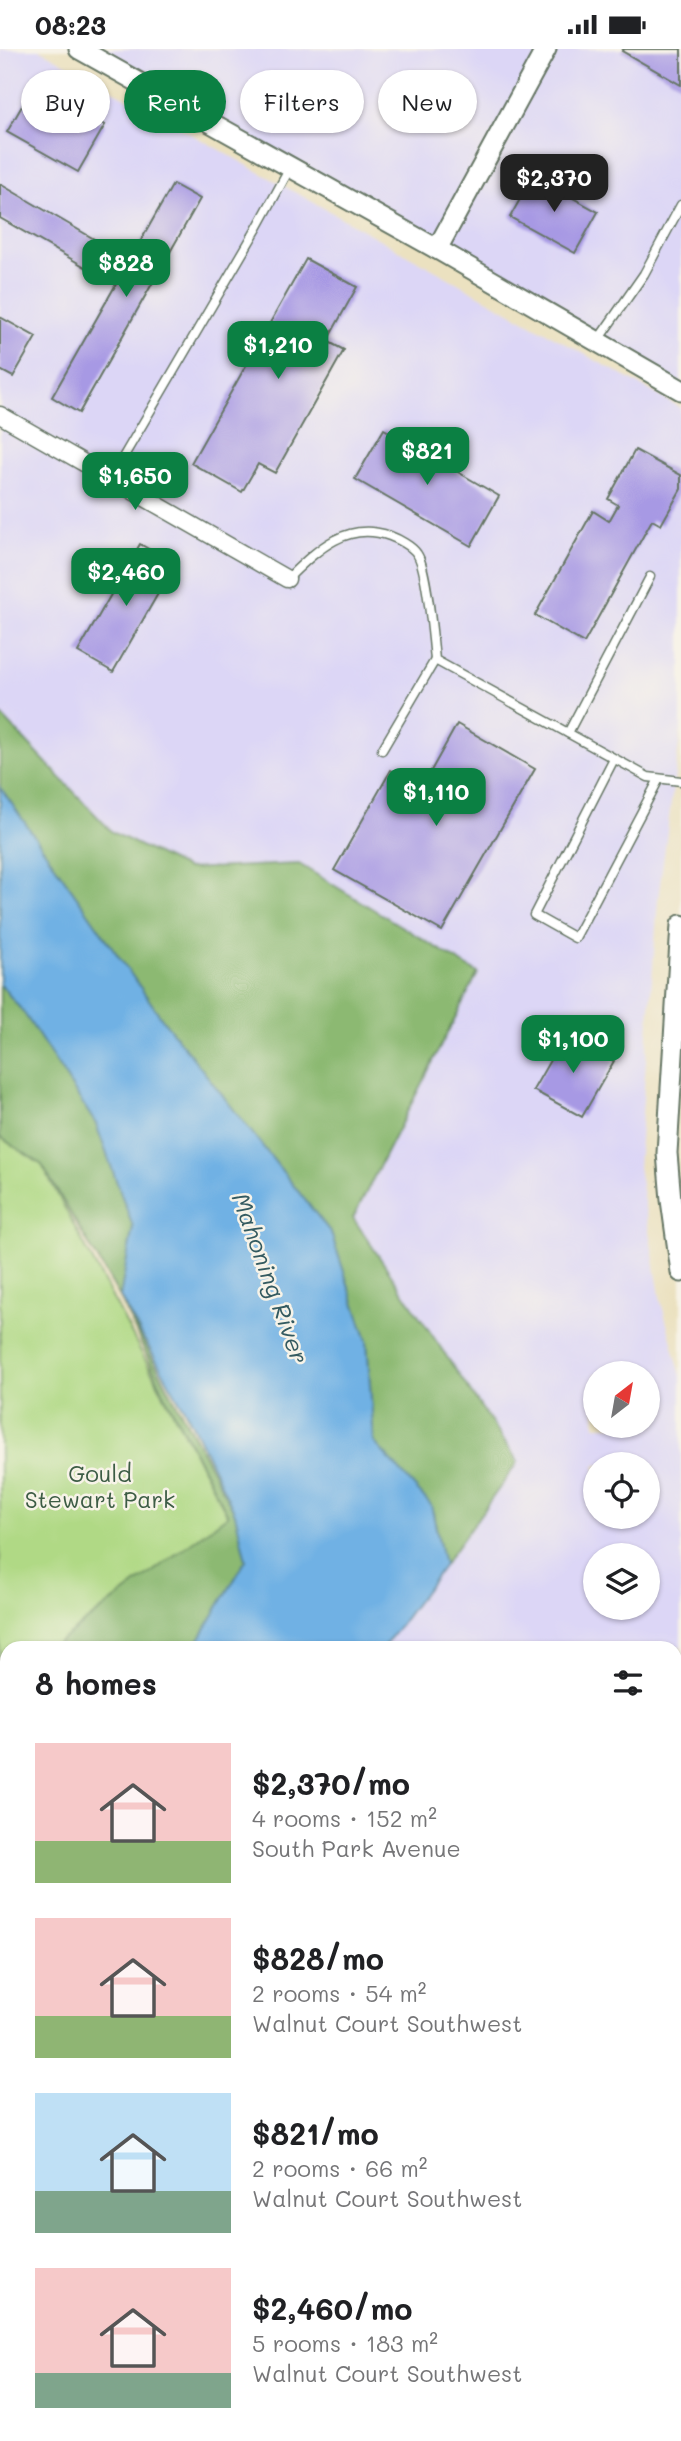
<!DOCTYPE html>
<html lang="en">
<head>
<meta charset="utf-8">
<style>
  :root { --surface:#fff; --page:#f2f2f2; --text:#202124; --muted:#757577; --accent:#0b8043 }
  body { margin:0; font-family:Mali,sans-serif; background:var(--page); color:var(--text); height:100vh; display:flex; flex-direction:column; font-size:26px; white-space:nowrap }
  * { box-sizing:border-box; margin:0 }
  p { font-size:23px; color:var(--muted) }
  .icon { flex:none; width:38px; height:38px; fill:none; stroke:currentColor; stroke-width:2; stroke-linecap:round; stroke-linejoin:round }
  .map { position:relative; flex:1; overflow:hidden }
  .details { position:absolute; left:0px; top:1592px; width:682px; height:800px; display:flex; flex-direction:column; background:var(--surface); border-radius:21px 21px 0 0; box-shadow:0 2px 5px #0004 }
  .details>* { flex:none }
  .top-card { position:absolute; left:21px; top:21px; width:640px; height:63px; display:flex; gap:14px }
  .needle { width:46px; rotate:31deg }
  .buttons { position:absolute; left:583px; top:1312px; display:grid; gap:14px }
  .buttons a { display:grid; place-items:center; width:77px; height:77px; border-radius:50%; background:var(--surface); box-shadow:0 2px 5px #0004; font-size:35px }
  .price { position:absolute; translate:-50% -60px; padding:0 16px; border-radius:14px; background:var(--accent); color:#fff; font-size:23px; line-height:46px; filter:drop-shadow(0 2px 4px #0008) }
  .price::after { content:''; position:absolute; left:50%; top:42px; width:21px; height:16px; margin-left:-10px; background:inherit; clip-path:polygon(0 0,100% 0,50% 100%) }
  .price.current { background:#222; color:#fff }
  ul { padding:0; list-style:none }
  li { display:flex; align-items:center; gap:21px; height:175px; padding:0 35px }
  li span { display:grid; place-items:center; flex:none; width:196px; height:140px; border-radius:0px; color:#555 }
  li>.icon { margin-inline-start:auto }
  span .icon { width:84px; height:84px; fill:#fffc; stroke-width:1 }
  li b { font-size:30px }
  h2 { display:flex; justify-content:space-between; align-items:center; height:84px; padding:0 35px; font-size:30px }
  .pill { padding:0 24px; border-radius:32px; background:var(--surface); box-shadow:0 2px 5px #0004; font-size:24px; line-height:63px }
  .pill.current { background:var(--accent); color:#fff }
  .status { display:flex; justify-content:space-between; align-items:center; height:49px; padding:0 35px; background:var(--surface); direction:ltr }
  .status svg { height:19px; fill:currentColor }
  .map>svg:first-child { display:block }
  .built { fill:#dcd6f6; fill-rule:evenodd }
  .green { fill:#b0d985; stroke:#688b5c; stroke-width:2 }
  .forest { fill:#8cb972; stroke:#567b53; stroke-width:2 }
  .water { fill:#70b1e4; stroke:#48778c; stroke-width:2 }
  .building { fill:#a799e4 }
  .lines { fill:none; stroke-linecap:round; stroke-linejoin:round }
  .service-casing { stroke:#667665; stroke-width:11 }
  .minor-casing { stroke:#667665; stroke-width:19 }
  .tertiary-casing { stroke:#667665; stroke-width:23 }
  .service { stroke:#fff; stroke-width:8 }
  .minor { stroke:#fff; stroke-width:16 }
  .tertiary { stroke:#fff; stroke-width:19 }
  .labels { text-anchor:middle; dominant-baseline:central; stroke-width:5; stroke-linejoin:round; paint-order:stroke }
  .park-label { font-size:23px; fill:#3c5c44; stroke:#f7f3e8 }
  .water-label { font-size:24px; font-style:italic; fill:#335a60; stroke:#f7f3e8 }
</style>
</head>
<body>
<div class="status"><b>08:23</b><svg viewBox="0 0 49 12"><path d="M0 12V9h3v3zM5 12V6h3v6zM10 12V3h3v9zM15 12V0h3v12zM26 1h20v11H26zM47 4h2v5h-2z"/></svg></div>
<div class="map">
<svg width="681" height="2392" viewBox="0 0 681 2392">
  <rect width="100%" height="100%" fill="#f7f3e8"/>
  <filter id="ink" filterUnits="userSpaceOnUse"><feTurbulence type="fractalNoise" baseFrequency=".0143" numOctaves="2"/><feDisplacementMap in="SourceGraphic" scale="14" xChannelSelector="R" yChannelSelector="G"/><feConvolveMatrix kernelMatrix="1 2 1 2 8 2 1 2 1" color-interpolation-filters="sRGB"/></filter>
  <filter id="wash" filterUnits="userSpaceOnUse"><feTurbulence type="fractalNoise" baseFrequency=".00686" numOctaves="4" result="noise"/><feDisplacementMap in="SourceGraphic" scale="28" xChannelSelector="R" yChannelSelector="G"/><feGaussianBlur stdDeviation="1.57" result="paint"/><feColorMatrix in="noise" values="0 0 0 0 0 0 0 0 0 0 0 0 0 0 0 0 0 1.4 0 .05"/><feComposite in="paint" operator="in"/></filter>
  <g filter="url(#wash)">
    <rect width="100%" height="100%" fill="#ebe1c0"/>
    <g class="built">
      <path d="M0,0H39L681,359V680L658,850L638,1118L661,1253L681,1327V1599H382L518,1413L353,1169L478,924L299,816L187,820L112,783L0,665ZM595,1325H648V1377H595ZM595,1416H648V1468H595ZM595,1507H648V1559H595Z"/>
      <path d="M79,0H681V338Z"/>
    </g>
    <path class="green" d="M0,1088L42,1116L228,1467L51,1599L7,1600V1633L0,1638Z"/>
    <g class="forest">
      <path d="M0,665L112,783L187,820L299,815L478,924L353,1169L518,1413L444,1516L433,1463L374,1393L367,1292L331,1184L163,971L0,738Z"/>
      <path d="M0,935L24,964L96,1075L133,1178L120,1249L235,1464L246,1511L194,1599H51L228,1466L167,1351L120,1248L42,1116L0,1088Z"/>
      <path d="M7,1633V1807L0,1813V1638Z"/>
    </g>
    <g class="water">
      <path d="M0,738L163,971L331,1184L367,1292L374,1393L431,1456L444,1516L383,1599H194L246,1511L235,1464L188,1367L120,1248L133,1178L96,1075L24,964L0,935Z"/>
      <path d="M7,1807V2032L0,2041V1813Z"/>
    </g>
    <g id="blocks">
      <g class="building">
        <path d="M623,0H681V36L622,2Z"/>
        <path d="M34,36L105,76L78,123L7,83Z"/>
        <path d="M533,127L598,163L575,204L510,168Z"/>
        <path d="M0,135L101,194L87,219L0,169Z"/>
        <path d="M173,135L200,150L79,364L52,348Z"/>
        <path d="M306,210L357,238L327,292L344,301L275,424L258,415L242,443L191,414Z"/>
        <path d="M0,268L36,288L13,328L0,321Z"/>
        <path d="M384,380L499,447L471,497L355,430Z"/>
        <path d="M635,401L681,426V440L661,476L652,471L584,594L535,566L593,462L609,472L618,456L608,450Z"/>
        <path d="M140,495L175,515L113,623L78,603Z"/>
        <path d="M457,675L535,720L442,882L334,821L391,721L422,738Z"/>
        <path d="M565,985L614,1012L582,1068L533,1041Z"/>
      </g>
    </g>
  </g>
  <g filter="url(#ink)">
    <use href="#blocks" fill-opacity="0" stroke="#667665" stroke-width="2"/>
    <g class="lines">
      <g class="service-casing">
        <g id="service">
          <path d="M598,291L644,225L681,156"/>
          <path d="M111,429L256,181L290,119"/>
          <path d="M287,530C316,502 346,471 390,487C398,490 412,497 417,505C427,518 433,591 435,611L648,728L681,732"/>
          <path d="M568,684L650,528"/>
          <path d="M382,701L435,611"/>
          <path d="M614,710L534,866L575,889L659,730"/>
        </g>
      </g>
      <g class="minor-casing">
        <path id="minor" d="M0,366L287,530"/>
      </g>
      <g class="tertiary-casing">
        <g id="tertiary">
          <path d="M79,0L437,200L681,341"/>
          <path d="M437,200L546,0"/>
          <path d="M681,876L667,1104L671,1151L681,1223"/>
        </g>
      </g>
      <use href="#service" class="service"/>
      <use href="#minor" class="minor"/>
      <use href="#tertiary" class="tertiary"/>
    </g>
  </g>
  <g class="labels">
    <g class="park-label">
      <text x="100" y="1424">Gould<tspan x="100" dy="26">Stewart Park</tspan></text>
    </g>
    <g class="water-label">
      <text transform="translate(271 1229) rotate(70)">Mahoning River</text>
    </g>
  </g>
</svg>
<div class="buttons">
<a><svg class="needle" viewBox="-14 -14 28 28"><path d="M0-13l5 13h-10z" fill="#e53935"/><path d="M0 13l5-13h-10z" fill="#757577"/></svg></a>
<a><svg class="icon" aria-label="locate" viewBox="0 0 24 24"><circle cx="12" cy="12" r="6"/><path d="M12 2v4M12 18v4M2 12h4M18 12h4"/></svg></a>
<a><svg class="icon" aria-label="layers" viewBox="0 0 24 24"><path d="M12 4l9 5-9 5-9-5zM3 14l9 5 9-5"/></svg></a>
</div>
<b class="price current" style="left:554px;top:165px">$2,370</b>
<b class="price" style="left:126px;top:250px">$828</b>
<b class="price" style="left:278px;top:332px">$1,210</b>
<b class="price" style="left:427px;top:438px">$821</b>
<b class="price" style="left:135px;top:463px">$1,650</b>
<b class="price" style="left:126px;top:559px">$2,460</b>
<b class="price" style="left:436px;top:779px">$1,110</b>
<b class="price" style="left:573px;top:1026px">$1,100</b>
<div class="top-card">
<a class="pill">Buy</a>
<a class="pill current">Rent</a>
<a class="pill">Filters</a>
<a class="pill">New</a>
</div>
<section class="details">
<h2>8 homes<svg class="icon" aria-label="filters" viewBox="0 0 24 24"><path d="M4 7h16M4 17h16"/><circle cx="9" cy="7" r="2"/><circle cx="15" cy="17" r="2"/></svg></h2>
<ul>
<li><span style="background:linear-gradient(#f6c9c9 70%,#8fb573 0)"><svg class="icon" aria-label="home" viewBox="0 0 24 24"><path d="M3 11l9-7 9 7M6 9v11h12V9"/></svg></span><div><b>$2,370/mo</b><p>4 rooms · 152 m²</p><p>South Park Avenue</p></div></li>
<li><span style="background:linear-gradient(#f6c9c9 70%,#8fb573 0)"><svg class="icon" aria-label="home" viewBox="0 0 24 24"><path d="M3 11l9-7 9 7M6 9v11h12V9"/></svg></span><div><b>$828/mo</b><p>2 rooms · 54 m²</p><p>Walnut Court Southwest</p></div></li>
<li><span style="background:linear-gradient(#bfe0f5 70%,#7fa58c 0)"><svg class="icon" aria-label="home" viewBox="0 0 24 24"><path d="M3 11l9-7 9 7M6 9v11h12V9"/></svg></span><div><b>$821/mo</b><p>2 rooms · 66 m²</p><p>Walnut Court Southwest</p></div></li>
<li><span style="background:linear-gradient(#f6c9c9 75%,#7fa58c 0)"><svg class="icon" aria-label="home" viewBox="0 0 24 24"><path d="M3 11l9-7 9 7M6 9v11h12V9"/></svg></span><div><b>$2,460/mo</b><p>5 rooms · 183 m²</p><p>Walnut Court Southwest</p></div></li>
</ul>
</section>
</div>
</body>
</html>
